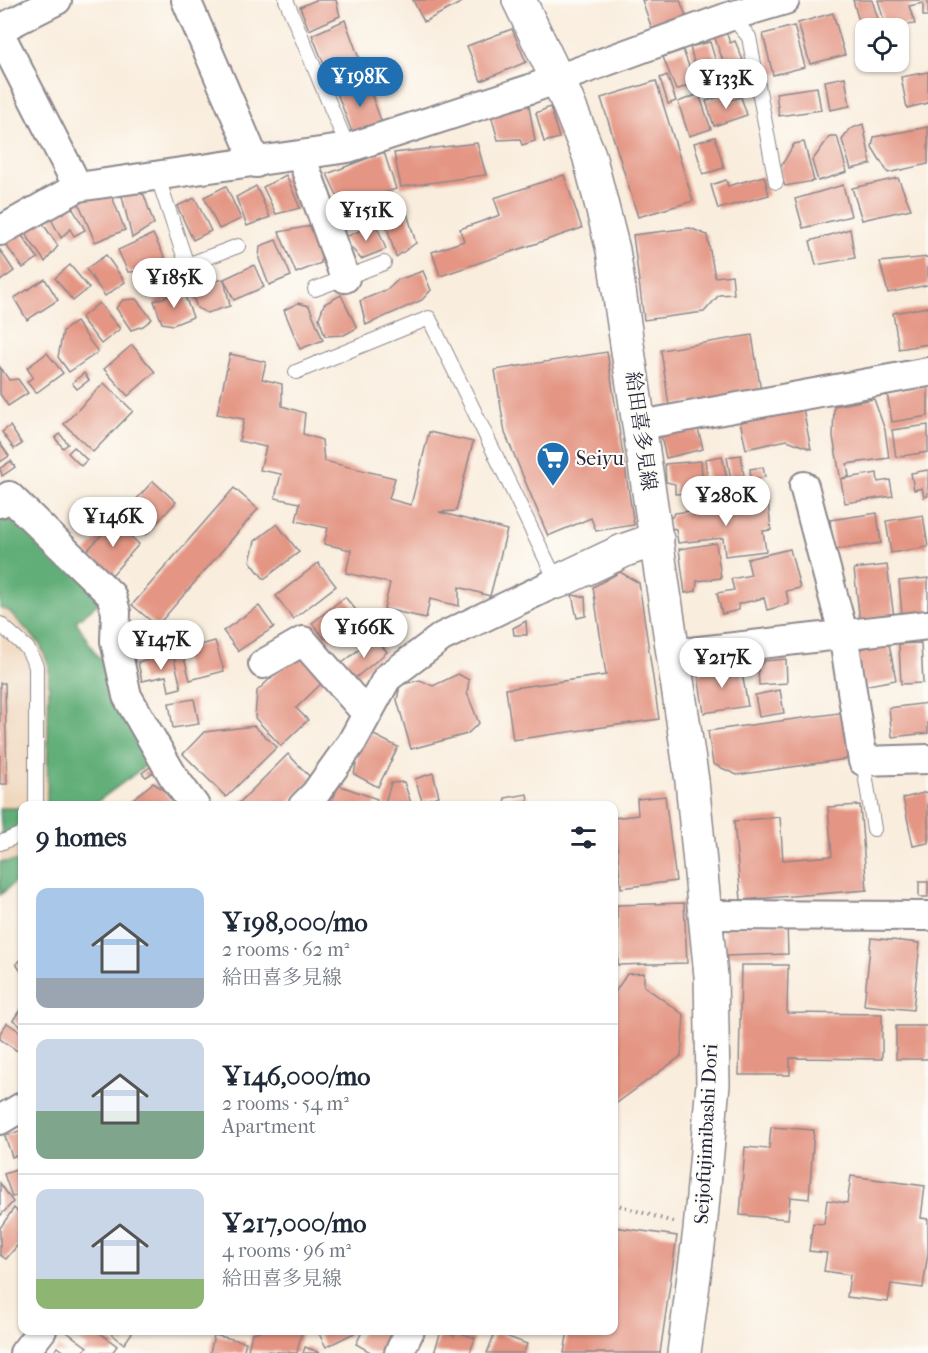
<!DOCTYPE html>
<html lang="en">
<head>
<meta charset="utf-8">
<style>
  :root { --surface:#fff; --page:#f6f6f7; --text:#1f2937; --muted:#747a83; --line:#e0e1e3; --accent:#1f6fb2 }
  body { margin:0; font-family:"IM FELL French Canon","Noto Serif JP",serif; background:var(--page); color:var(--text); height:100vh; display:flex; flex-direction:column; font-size:22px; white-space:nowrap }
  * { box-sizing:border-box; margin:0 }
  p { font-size:20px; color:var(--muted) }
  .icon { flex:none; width:33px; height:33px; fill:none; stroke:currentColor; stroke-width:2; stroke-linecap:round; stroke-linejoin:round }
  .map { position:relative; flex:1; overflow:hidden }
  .details { position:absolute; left:18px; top:801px; width:600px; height:534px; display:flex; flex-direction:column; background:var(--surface); border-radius:12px; box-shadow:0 2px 4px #0004 }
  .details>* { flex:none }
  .tools { position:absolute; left:855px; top:18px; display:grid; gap:12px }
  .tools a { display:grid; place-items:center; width:54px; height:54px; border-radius:12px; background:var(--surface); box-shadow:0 2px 4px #0004; font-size:30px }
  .price { position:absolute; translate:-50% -51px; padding:0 14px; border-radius:21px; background:#fff; color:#222; font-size:20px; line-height:39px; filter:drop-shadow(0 2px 3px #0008) }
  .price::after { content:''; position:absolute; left:50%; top:36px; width:18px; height:14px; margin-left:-9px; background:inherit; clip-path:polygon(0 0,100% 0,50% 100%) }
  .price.selected { background:var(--accent); color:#fff }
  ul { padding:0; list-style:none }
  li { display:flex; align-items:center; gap:18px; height:150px; padding:0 18px }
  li+li { border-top:2px solid var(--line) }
  li span { display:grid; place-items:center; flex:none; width:168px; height:120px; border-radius:12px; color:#555 }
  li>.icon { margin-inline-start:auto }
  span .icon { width:72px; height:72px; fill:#fffc; stroke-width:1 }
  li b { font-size:26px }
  h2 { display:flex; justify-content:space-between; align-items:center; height:72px; padding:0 18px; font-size:26px }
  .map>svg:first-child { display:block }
  .built { fill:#efd6bb }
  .forest { fill:#62ae78; stroke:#42685a; stroke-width:1.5 }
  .building { fill:#e49583 }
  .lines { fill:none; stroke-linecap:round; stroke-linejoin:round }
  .lane-casing { stroke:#8e888c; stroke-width:16 }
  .street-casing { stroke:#8e888c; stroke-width:32 }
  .secondary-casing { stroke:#8e888c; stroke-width:36 }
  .path { stroke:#8e888c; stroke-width:4; stroke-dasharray:1.5 4.5; stroke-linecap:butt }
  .lane { stroke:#fff; stroke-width:14 }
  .street { stroke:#fff; stroke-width:28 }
  .secondary { stroke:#fff; stroke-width:33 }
  .labels { text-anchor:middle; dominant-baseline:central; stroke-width:4.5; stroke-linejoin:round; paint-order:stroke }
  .street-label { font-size:20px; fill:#22223b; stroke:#fdfcf7 }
  .poi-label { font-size:20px; fill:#22223b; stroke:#fdfcf7; text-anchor:start }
</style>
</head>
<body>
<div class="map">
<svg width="928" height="1353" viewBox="0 0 928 1353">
  <rect width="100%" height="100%" fill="#fdfcf7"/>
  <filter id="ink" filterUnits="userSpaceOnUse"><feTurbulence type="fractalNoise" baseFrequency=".0167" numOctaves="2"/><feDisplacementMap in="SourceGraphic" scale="12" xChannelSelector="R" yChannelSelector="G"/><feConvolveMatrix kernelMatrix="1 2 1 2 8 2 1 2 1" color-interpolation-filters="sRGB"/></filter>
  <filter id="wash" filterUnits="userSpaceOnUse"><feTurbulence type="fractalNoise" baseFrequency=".008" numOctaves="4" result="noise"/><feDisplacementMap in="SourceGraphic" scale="24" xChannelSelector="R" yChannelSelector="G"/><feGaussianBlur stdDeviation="1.35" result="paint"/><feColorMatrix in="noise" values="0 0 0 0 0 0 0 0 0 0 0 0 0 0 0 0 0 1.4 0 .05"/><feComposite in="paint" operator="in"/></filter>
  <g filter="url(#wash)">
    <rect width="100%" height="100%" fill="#f9eddd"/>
    <path class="built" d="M0,608L9,611L40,644L49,666L47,805L22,806V861L0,862Z"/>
    <g class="forest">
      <path d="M3,507L104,599L76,621L97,656L107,661L156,758L93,805H47L49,666L40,644L9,611L0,608V510Z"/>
      <path d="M0,808H22L20,826L2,836Z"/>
      <path d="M22,861V876L0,895V862Z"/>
    </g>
    <g id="blocks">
      <g class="building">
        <path d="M316,0H336L340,16L309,30L300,7Z"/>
        <path d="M413,0H466L424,22Z"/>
        <path d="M642,0H680L686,16L652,29Z"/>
        <path d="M853,0H872L881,28H866V47Z"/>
        <path d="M878,0H928V16H923V3L909,6L915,24L886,28Z"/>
        <path d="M833,13L845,55L810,64L798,23Z"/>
        <path d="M345,20L360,61L327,72L312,35Z"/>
        <path d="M794,26L805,67L773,75L763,34Z"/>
        <path d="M512,29L526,62L481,81L467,46Z"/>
        <path d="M725,29L730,43L735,41L743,60L725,66L713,33Z"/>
        <path d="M710,42L720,75L699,81L690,47Z"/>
        <path d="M683,50L695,83L676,90L663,57Z"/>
        <path d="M928,72V103L907,108L901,77Z"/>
        <path d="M667,75L676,101L668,104L660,78Z"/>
        <path d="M845,77L850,106L830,110L825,81Z"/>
        <path d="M656,81L693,201L638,217L601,98Z"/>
        <path d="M367,82L383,126L352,132L337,93Z"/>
        <path d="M817,87L821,110L779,116L776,93Z"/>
        <path d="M699,94L711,129L689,136L678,102Z"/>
        <path d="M726,95L728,101L741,97L747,115L714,126L706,101Z"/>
        <path d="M528,100L535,141L522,145L520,139L498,140L491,115Z"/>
        <path d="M550,107L559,138L544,142L536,113Z"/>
        <path d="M863,124L871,164L851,169L842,140L850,129Z"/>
        <path d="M928,127V164L888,173L872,147L874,137Z"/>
        <path d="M830,136H837L847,172L818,181L812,161Z"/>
        <path d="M715,137L724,168L703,174L694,143Z"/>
        <path d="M804,142L814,181L785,186L779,170L794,144Z"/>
        <path d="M477,143L486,175L401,187L394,153Z"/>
        <path d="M384,152L396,189L342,206L327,174Z"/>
        <path d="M286,175L300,208L276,214L263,187Z"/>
        <path d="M564,175L582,228L440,276L432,252L464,241L460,229L500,215L494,198Z"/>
        <path d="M764,176L769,195L718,209L711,185L726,180L728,186Z"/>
        <path d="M898,178L911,209L862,220L852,188Z"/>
        <path d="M843,185L851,216L803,228L795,199Z"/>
        <path d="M226,186L241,219L219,229L204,197Z"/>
        <path d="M256,186L270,217L247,226L236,197Z"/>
        <path d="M131,189L144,195L154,224L132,238L121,192Z"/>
        <path d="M111,194L125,230L95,242L77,199Z"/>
        <path d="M195,198L211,231L193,240L177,206Z"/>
        <path d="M70,204L85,230L74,236L70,229L61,238L49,215Z"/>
        <path d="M406,210L416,243L396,257L384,218Z"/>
        <path d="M37,215L58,246L45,262L20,226Z"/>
        <path d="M376,224L386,249L361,259L343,238Z"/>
        <path d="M310,226L321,245V263L296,273L279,232Z"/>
        <path d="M690,228L707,235L715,277L732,275L734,294L719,295L704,312L644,320L633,235Z"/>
        <path d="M17,229L38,258L23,268L2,240Z"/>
        <path d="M850,229L855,258L816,265L810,241Z"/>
        <path d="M153,234L168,264L153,271L128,272L118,250Z"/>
        <path d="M276,240L291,276L269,285L259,259L260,246Z"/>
        <path d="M0,250L14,271L0,281Z"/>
        <path d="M106,255L125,282L105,296L86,269Z"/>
        <path d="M928,257V285L888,293L880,262Z"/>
        <path d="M70,265L89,288L73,301L55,278Z"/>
        <path d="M254,265L264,287L234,300L224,279L230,306L207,313L197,308L190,287L224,279Z"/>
        <path d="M423,271L431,290L422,300L366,325L360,301L388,289L398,280Z"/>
        <path d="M45,279L58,300L27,320L14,298Z"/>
        <path d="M183,291L193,317L173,325L162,323L154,301Z"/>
        <path d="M341,295L357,328L344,335L325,336L319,318L324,304Z"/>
        <path d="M136,299L152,319L143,326L131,330L116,308L123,300Z"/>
        <path d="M99,303L120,329L101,344L81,318Z"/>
        <path d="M298,303L309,306L323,340L300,349L284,310Z"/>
        <path d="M928,307V344L899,349L893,313Z"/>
        <path d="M76,322L98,352L69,372L58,357L63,331Z"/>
        <path d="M752,335L761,392L669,406L661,350Z"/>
        <path d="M132,345L155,372L128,396L104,369Z"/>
        <path d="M607,352L634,525L596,531L591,518L548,536L505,433L495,370Z"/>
        <path d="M47,353L63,373L36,393L27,382L33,377L27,368Z"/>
        <path d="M230,354L266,362L262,379L282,384V406L305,413L303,434L322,440L324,461L395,478L389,499L411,505L429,432L473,442L456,511L439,512L507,530L490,596L459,587V606L430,599L426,618L384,609L390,583L346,573L351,550L324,544L328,528L296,521L300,503L275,498L281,474L260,470L266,447L239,441L244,419L217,414Z"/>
        <path d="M0,367L9,380L18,379L28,393L8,406L0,394Z"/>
        <path d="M84,373L89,380L77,389L72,383Z"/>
        <path d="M104,383L133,411L93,452L64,424Z"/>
        <path d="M928,386V416L892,422L887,393Z"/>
        <path d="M874,399L885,430L889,458L847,464L849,476L841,479L877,473L878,482L890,480L893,496L845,503L833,437L834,406Z"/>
        <path d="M803,408L811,449L787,440L746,449L740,421Z"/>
        <path d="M697,424L703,449L666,458L660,432Z"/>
        <path d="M928,425V452L896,457L892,430Z"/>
        <path d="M10,426L22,444L14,449L2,432Z"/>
        <path d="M60,434L68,444L63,448L55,438Z"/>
        <path d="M0,443L9,456L0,462Z"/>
        <path d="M74,447L87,460L81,466L68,453Z"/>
        <path d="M741,455L745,483L732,485L727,457Z"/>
        <path d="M722,456L728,484L709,487L705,459Z"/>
        <path d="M11,461L15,467L2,476L0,468Z"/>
        <path d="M701,461L703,492L675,494V484L666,482L665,464Z"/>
        <path d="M763,467L765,477L751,479L750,469Z"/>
        <path d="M928,470V496L924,497L922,488L914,490L911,473Z"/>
        <path d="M153,481L176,502L146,535L123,514Z"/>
        <path d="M234,488L258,509L157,626L132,605Z"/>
        <path d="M768,501L771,530L763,531L766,551L725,556L723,538L678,543L676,529L671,528L670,519L675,513Z"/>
        <path d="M877,513L881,543L834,550L830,520Z"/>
        <path d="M923,515L928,547L891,553L886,521Z"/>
        <path d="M114,521L139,544L112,575L86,552Z"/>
        <path d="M277,524L299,552L264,579L250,561L255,541Z"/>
        <path d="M716,543L721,578L697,581L696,591L685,593L679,549Z"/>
        <path d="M790,549L800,588L786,591L789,604L767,610L764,598L738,604L739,610L722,614L717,593L734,590L731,579L751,575L747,559Z"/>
        <path d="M318,563L336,586L293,619L276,596Z"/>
        <path d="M887,565L894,617L860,622L854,569Z"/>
        <path d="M620,572L639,583L659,719L513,740L506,689L606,675L593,587Z"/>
        <path d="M928,578V613L902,615L899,581Z"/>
        <path d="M572,595L585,597L586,616L577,618Z"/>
        <path d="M345,597L372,629L358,640L324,638L312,623Z"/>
        <path d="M259,606L274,627L238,651L223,631Z"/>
        <path d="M526,621L527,635H514L513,628Z"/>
        <path d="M374,637L387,652L353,680L340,665Z"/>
        <path d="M215,641L224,671L190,680L182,650Z"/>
        <path d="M921,643L923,683L901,684L899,644Z"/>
        <path d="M889,644L896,680L863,686L857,649Z"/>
        <path d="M299,651L326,679L296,708L308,720L281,746L255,718L257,691Z"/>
        <path d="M173,654L181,688L169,691L166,676L142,681L138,662Z"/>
        <path d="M786,659L787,683L759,685L758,668L764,661Z"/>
        <path d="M732,666L742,673L748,706L704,713L698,675L713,667Z"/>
        <path d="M458,674L469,680L467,693L479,723L467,734L411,749L397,700L400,685L420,680L433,686Z"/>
        <path d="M0,683H5L7,784H0Z"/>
        <path d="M780,690L784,713L759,717L755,695Z"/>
        <path d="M194,699L199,724L173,728L169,703Z"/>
        <path d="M928,703V733L892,737L889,708Z"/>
        <path d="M846,712L853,758L737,775L713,764L708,731Z"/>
        <path d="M254,726L277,747L226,797L183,754L204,732Z"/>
        <path d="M368,732L398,747L378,787L354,774L360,747Z"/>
        <path d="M288,754L312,779L285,806H236Z"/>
        <path d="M150,767L154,772L146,777L142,773Z"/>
        <path d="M433,773L439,796L422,801L415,779Z"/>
        <path d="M404,782L412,806H384L391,783Z"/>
        <path d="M153,783L163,789L176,806H124Z"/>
        <path d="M338,785L377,799L375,806H331Z"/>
        <path d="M928,792V843L913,846L903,798Z"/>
        <path d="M527,794L529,806H506L505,798Z"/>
        <path d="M665,796L676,881L621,888L614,818L638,815L637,799Z"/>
        <path d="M860,805L867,890L741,900L734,821L780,817L783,860L832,856L828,807Z"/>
        <rect x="919" y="882" width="9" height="15"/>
        <path d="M684,903L687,963L618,965L617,905Z"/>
        <path d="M787,924L788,954L725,956L724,927Z"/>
        <path d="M871,938L920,943L913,1010L864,1005Z"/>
        <path d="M22,959V973L16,964Z"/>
        <path d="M741,965H788L787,1013L882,1014V1059L790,1058V1075H739Z"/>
        <path d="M644,973V986L684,1015L681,1056L614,1105L615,992L627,974Z"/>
        <path d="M22,1007V1027L13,1020Z"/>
        <path d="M7,1023L22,1033V1054L0,1039V1033Z"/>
        <rect x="896" y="1026" width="32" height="33"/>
        <path d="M771,1127L814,1130L809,1199L790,1197L788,1219L740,1215L745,1147L769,1149Z"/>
        <path d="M22,1130V1154L12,1157L5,1136Z"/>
        <path d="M22,1168V1193L12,1197L4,1174Z"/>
        <path d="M851,1176L925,1186L921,1218L928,1219V1253L923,1288L891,1284L888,1302L847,1297L850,1275L824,1271L827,1253L809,1251L813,1223L824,1224L827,1200L847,1203Z"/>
        <path d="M0,1183L13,1202L0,1216Z"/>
        <path d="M14,1208L22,1216V1248L17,1246L6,1259L0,1255V1228Z"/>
        <path d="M614,1227L677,1236L660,1353H564L568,1330H614Z"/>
        <path d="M64,1330H96L117,1346L112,1353H82L87,1347Z"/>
        <path d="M107,1330H134L124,1344Z"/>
        <path d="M263,1330H302L297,1353L248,1350L252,1333Z"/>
        <path d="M317,1330H353L354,1333L326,1347Z"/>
        <path d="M363,1330H399L391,1353H372L356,1344Z"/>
        <path d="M441,1331L454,1336L455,1331L475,1338L470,1353H434Z"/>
        <path d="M495,1332L527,1344L524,1353H487Z"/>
        <path d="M214,1335L246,1342L243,1353H210Z"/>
        <path d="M58,1347L66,1353H53Z"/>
        <path d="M305,1347L321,1353H303Z"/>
      </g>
    </g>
  </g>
  <g filter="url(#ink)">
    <use href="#blocks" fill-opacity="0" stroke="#8e888c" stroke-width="1.5"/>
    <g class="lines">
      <g class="lane-casing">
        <g id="lane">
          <path d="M286,0L348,148"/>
          <path d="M731,16L749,37L776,182"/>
          <path d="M157,175L187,265L238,246"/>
          <path d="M315,289L384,263"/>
          <path d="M296,372L429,318L557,582"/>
          <path d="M0,624L27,648L36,666V806"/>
          <path d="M863,761L874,829"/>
          <path d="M0,843L22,834"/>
        </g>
      </g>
      <g class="street-casing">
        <g id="street">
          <path d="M186,0L256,163"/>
          <path d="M0,29L57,0"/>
          <path d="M0,34L78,187"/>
          <path d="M301,156L345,278"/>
          <path d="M0,231L78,187L348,148L530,89L731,16L785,0"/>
          <path d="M641,425L928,372"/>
          <path d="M804,486L843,633L863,761L928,759"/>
          <path d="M0,503L9,496L111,595L116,612L115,641L127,696L173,776L195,806"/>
          <path d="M672,654L928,625"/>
          <path d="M263,664L303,641L366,713"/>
          <path d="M303,806L315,794L352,742L387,678L442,637L557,582"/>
          <path d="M706,915L928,916"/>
          <path d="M0,1120L22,1107"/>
          <path d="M24,1353L42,1330"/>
          <path d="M399,1353L410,1330"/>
        </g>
      </g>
      <g class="secondary-casing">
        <g id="secondary">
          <path d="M519,0L564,93L589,155L613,250L692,781L711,976L713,1084L700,1230L684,1353"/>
          <path d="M557,582L625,550L657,539"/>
        </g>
      </g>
      <path class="path" d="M614,1204L673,1222"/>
      <use href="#lane" class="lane"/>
      <use href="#street" class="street"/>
      <use href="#secondary" class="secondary"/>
    </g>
  </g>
  <defs>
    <g id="supermarket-pin" transform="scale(1.725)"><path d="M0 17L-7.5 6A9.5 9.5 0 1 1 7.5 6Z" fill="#1f6fb2" stroke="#fdfcf7"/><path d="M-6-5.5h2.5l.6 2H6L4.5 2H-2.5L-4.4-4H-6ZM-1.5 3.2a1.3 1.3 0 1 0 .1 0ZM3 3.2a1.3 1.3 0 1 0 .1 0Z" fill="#fff"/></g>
  </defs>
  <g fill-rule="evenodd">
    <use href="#supermarket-pin" x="553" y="458"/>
  </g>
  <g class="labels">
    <g class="street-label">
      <text transform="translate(641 431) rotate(82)">給田喜多見線</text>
      <text transform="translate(706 1134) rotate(-87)">Seijofujimibashi Dori</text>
    </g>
    <g class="poi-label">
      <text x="576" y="458">Seiyu</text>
    </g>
  </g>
</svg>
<div class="tools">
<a><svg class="icon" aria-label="locate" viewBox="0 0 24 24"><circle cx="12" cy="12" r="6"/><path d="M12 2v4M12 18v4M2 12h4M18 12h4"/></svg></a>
</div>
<b class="price selected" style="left:360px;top:108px">¥198K</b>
<b class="price" style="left:726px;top:110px">¥133K</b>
<b class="price" style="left:366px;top:242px">¥151K</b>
<b class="price" style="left:174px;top:309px">¥185K</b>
<b class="price" style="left:726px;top:527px">¥280K</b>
<b class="price" style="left:113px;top:548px">¥146K</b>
<b class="price" style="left:364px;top:659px">¥166K</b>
<b class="price" style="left:161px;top:671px">¥147K</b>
<b class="price" style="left:722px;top:689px">¥217K</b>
<section class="details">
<h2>9 homes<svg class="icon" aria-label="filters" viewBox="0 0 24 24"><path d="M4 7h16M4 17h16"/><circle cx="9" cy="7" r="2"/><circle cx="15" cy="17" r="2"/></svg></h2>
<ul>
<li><span style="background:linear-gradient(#a9c7e8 75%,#9aa5b1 0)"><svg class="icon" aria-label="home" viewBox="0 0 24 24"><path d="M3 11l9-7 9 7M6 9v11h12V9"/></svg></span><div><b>¥198,000/mo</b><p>2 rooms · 62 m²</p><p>給田喜多見線</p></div></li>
<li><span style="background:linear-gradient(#c9d6e8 60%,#7fa58c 0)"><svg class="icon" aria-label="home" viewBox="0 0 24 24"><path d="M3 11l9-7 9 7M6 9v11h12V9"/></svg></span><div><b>¥146,000/mo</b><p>2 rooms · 54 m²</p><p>Apartment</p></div></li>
<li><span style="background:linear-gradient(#c9d6e8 75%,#8fb573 0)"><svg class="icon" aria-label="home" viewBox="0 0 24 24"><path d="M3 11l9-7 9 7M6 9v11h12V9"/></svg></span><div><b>¥217,000/mo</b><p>4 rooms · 96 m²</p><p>給田喜多見線</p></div></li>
</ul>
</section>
</div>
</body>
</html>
